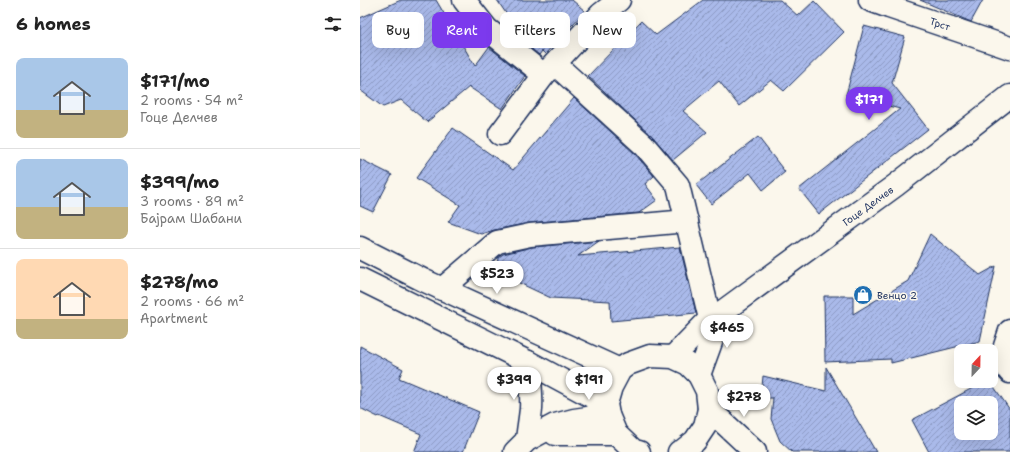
<!DOCTYPE html>
<html lang="en">
<head>
<meta charset="utf-8">
<style>
  :root { --surface:#fff; --page:#f6f6f6; --text:#222; --muted:#767676; --line:#e0e0e0; --accent:#7c3aed }
  body { margin:0; font-family:"Shantell Sans",sans-serif; background:var(--page); color:var(--text); height:100vh; display:flex; flex-direction:column; font-size:15px; white-space:nowrap }
  * { box-sizing:border-box; margin:0 }
  p { font-size:13px; color:var(--muted) }
  .icon { flex:none; width:22px; height:22px; fill:none; stroke:currentColor; stroke-width:2; stroke-linecap:round; stroke-linejoin:round }
  .map { position:relative; flex:1; overflow:hidden }
  .panel { display:flex; flex-direction:column; background:var(--surface); width:360px }
  .panel>* { flex:none }
  .banner { position:absolute; left:12px; top:12px; width:380px; height:36px; display:flex; gap:8px }
  .needle { width:26px; rotate:22deg }
  .tools { position:absolute; left:594px; top:344px; display:grid; gap:8px }
  .tools a { display:grid; place-items:center; width:44px; height:44px; border-radius:8px; background:var(--surface); box-shadow:0 4px 16px #0002; font-size:20px }
  .price { position:absolute; translate:-50% -34px; padding:0 9px; border-radius:14px; background:#fff; color:#222; font-size:13px; line-height:26px; filter:drop-shadow(0 1px 2px #0008) }
  .price::after { content:''; position:absolute; left:50%; top:24px; width:12px; height:9px; margin-left:-6px; background:inherit; clip-path:polygon(0 0,100% 0,50% 100%) }
  .price.current { background:var(--accent); color:#fff }
  ul { padding:0; list-style:none }
  li { display:flex; align-items:center; gap:12px; height:100px; padding:0 16px }
  li+li { border-top:1px solid var(--line) }
  li span { display:grid; place-items:center; flex:none; width:112px; height:80px; border-radius:8px; color:#555 }
  li>.icon { margin-inline-start:auto }
  span .icon { width:48px; height:48px; fill:#fffc; stroke-width:1 }
  li b { font-size:17px }
  h2 { display:flex; justify-content:space-between; align-items:center; height:48px; padding:0 16px; font-size:17px }
  .pill { padding:0 14px; border-radius:8px; background:var(--surface); box-shadow:0 4px 16px #0002; font-size:14px; line-height:36px }
  .pill.current { background:var(--accent); color:#fff }
  main { display:flex; flex:1; min-height:0 }
  .map>svg:first-child { display:block }
  .building { fill:url(#building-hatch); stroke:#1b2f5e; fill-rule:evenodd }
  .lines { fill:none; stroke-linecap:round; stroke-linejoin:round }
  .minor-casing { stroke:#1b2f5e; stroke-width:25 }
  .minor { stroke:#fbf7ec; stroke-width:22 }
  .labels { text-anchor:middle; dominant-baseline:central; stroke-width:3; stroke-linejoin:round; paint-order:stroke }
  .street-label { font-size:10px; fill:#1b2f5e; stroke:#fbf7ec }
  .poi-label { font-size:10px; fill:#1b2f5e; stroke:#fbf7ec; text-anchor:start }
</style>
</head>
<body>
<main>
<section class="panel">
<h2>6 homes<svg class="icon" aria-label="filters" viewBox="0 0 24 24"><path d="M4 7h16M4 17h16"/><circle cx="9" cy="7" r="2"/><circle cx="15" cy="17" r="2"/></svg></h2>
<ul>
<li><span style="background:linear-gradient(#a9c7e8 65%,#c2b280 0)"><svg class="icon" aria-label="home" viewBox="0 0 24 24"><path d="M3 11l9-7 9 7M6 9v11h12V9"/></svg></span><div><b>$171/mo</b><p>2 rooms · 54 m²</p><p>Гоце Делчев</p></div></li>
<li><span style="background:linear-gradient(#a9c7e8 60%,#c2b280 0)"><svg class="icon" aria-label="home" viewBox="0 0 24 24"><path d="M3 11l9-7 9 7M6 9v11h12V9"/></svg></span><div><b>$399/mo</b><p>3 rooms · 89 m²</p><p>Бајрам Шабани</p></div></li>
<li><span style="background:linear-gradient(#ffd9b3 75%,#c2b280 0)"><svg class="icon" aria-label="home" viewBox="0 0 24 24"><path d="M3 11l9-7 9 7M6 9v11h12V9"/></svg></span><div><b>$278/mo</b><p>2 rooms · 66 m²</p><p>Apartment</p></div></li>
</ul>
</section>
<div class="map">
<svg width="650" height="452" viewBox="0 0 650 452">
  <defs>
    <pattern id="building-hatch" width="6" height="6" patternUnits="userSpaceOnUse"><rect width="6" height="6" fill="#aabaea"/><path d="M-1 1l2-2M0 6l6-6M5 7l2-2" fill="none" stroke="#8a98c1"/></pattern>
  </defs>
  <rect width="100%" height="100%" fill="#fbf7ec"/>
  <filter id="ink" filterUnits="userSpaceOnUse"><feTurbulence type="fractalNoise" baseFrequency=".025" numOctaves="2"/><feDisplacementMap in="SourceGraphic" scale="8" xChannelSelector="R" yChannelSelector="G"/><feConvolveMatrix kernelMatrix="1 2 1 2 8 2 1 2 1" color-interpolation-filters="sRGB"/></filter>
  <g filter="url(#ink)">
    <g class="building">
      <path d="M41,0H76L115,66L129,47L165,76L142,109L109,87L67,122L41,100L23,107L0,90V18Z"/>
      <path d="M137,0H212L225,11L185,54L182,51L179,55L149,30L154,25Z"/>
      <path d="M343,0H420L438,16L454,1L484,32L424,91L411,80L379,106L359,81L323,111L347,132L313,160L292,136L228,76L281,21L296,35Z"/>
      <path d="M560,0H623L611,22Z"/>
      <path d="M504,26L545,37L532,83L568,129L459,214L439,189L540,109L486,95Z"/>
      <path d="M214,98L275,154L294,176L285,184L297,200L279,213L169,223L134,230L121,234L88,222L100,205L56,178L93,128L153,170Z"/>
      <path d="M398,137L425,172L403,190L390,173L351,204L336,185Z"/>
      <path d="M0,159L32,175L13,212L0,206Z"/>
      <path d="M570,234L620,275L636,266L620,341L531,363V359L465,362L464,296H493V314L548,281Z"/>
      <path d="M239,241L218,256L320,247L336,313L251,321L250,301L191,298L136,272L138,258L143,254L172,247Z"/>
      <path d="M0,346L43,369L39,378L119,412L103,452H54L61,434L19,416L18,417L0,408Z"/>
      <path d="M466,367L516,452H432L420,441L411,419L413,398H401L403,376L466,391Z"/>
      <path d="M626,381H630L650,410V452H569L552,420ZM601,403H631V433H601Z"/>
    </g>
    <g class="lines">
      <g class="minor-casing">
        <g id="minor">
          <path d="M104,0L127,29L184,75"/>
          <path d="M510,0L529,7L650,48"/>
          <path d="M195,64L284,145L318,185L350,319"/>
          <path d="M140,134L184,75L241,14L259,0"/>
          <path d="M0,248L63,280L260,370"/>
          <path d="M0,279L168,362L246,404"/>
          <path d="M82,289L137,242L170,235L327,221"/>
          <path d="M650,331L645,346L643,363L650,372"/>
          <path d="M313,357L350,319L362,312L536,185L650,96"/>
          <path d="M339,375L362,312"/>
          <path d="M349,409L395,452"/>
          <path d="M195,434H256"/>
          <path d="M167,440C168,430 170,419 171,409C172,393 170,378 168,362"/>
          <path d="M155,452L167,440L195,425L214,420L248,415"/>
          <path d="M279,452L274,451L256,434L248,415L246,404L251,387L260,370L268,364L290,356L313,357L328,364L339,375L347,391L349,409L345,426L335,441L321,452H319"/>
        </g>
      </g>
      <use href="#minor" class="minor"/>
    </g>
  </g>
  <defs>
    <g id="shop-disc" transform="scale(1)"><circle r="9.5" fill="#1f6fb2" stroke="#fbf7ec"/><path d="M-5-2.5h2.3a2.7 3.5 0 0 1 5.4 0H5L5.5 6h-11ZM-1.5-2.5h3a1.5 2.3 0 0 0-3 0Z" fill="#fff"/></g>
  </defs>
  <g fill-rule="evenodd">
    <use href="#shop-disc" x="503" y="295"/>
  </g>
  <g class="labels">
    <g class="street-label">
      <text transform="translate(580 24) rotate(18)">Трст</text>
      <text transform="translate(508 206) rotate(-36)">Гоце Делчев</text>
    </g>
    <g class="poi-label">
      <text x="517" y="295">Венцо 2</text>
    </g>
  </g>
</svg>
<div class="tools">
<a><svg class="needle" viewBox="-14 -14 28 28"><path d="M0-13l5 13h-10z" fill="#e53935"/><path d="M0 13l5-13h-10z" fill="#767676"/></svg></a>
<a><svg class="icon" aria-label="layers" viewBox="0 0 24 24"><path d="M12 4l9 5-9 5-9-5zM3 14l9 5 9-5"/></svg></a>
</div>
<b class="price current" style="left:509px;top:121px">$171</b>
<b class="price" style="left:137px;top:295px">$523</b>
<b class="price" style="left:367px;top:349px">$465</b>
<b class="price" style="left:154px;top:401px">$399</b>
<b class="price" style="left:229px;top:401px">$191</b>
<b class="price" style="left:384px;top:418px">$278</b>
<div class="banner">
<a class="pill">Buy</a>
<a class="pill current">Rent</a>
<a class="pill">Filters</a>
<a class="pill">New</a>
</div>
</div>
</main>
</body>
</html>
